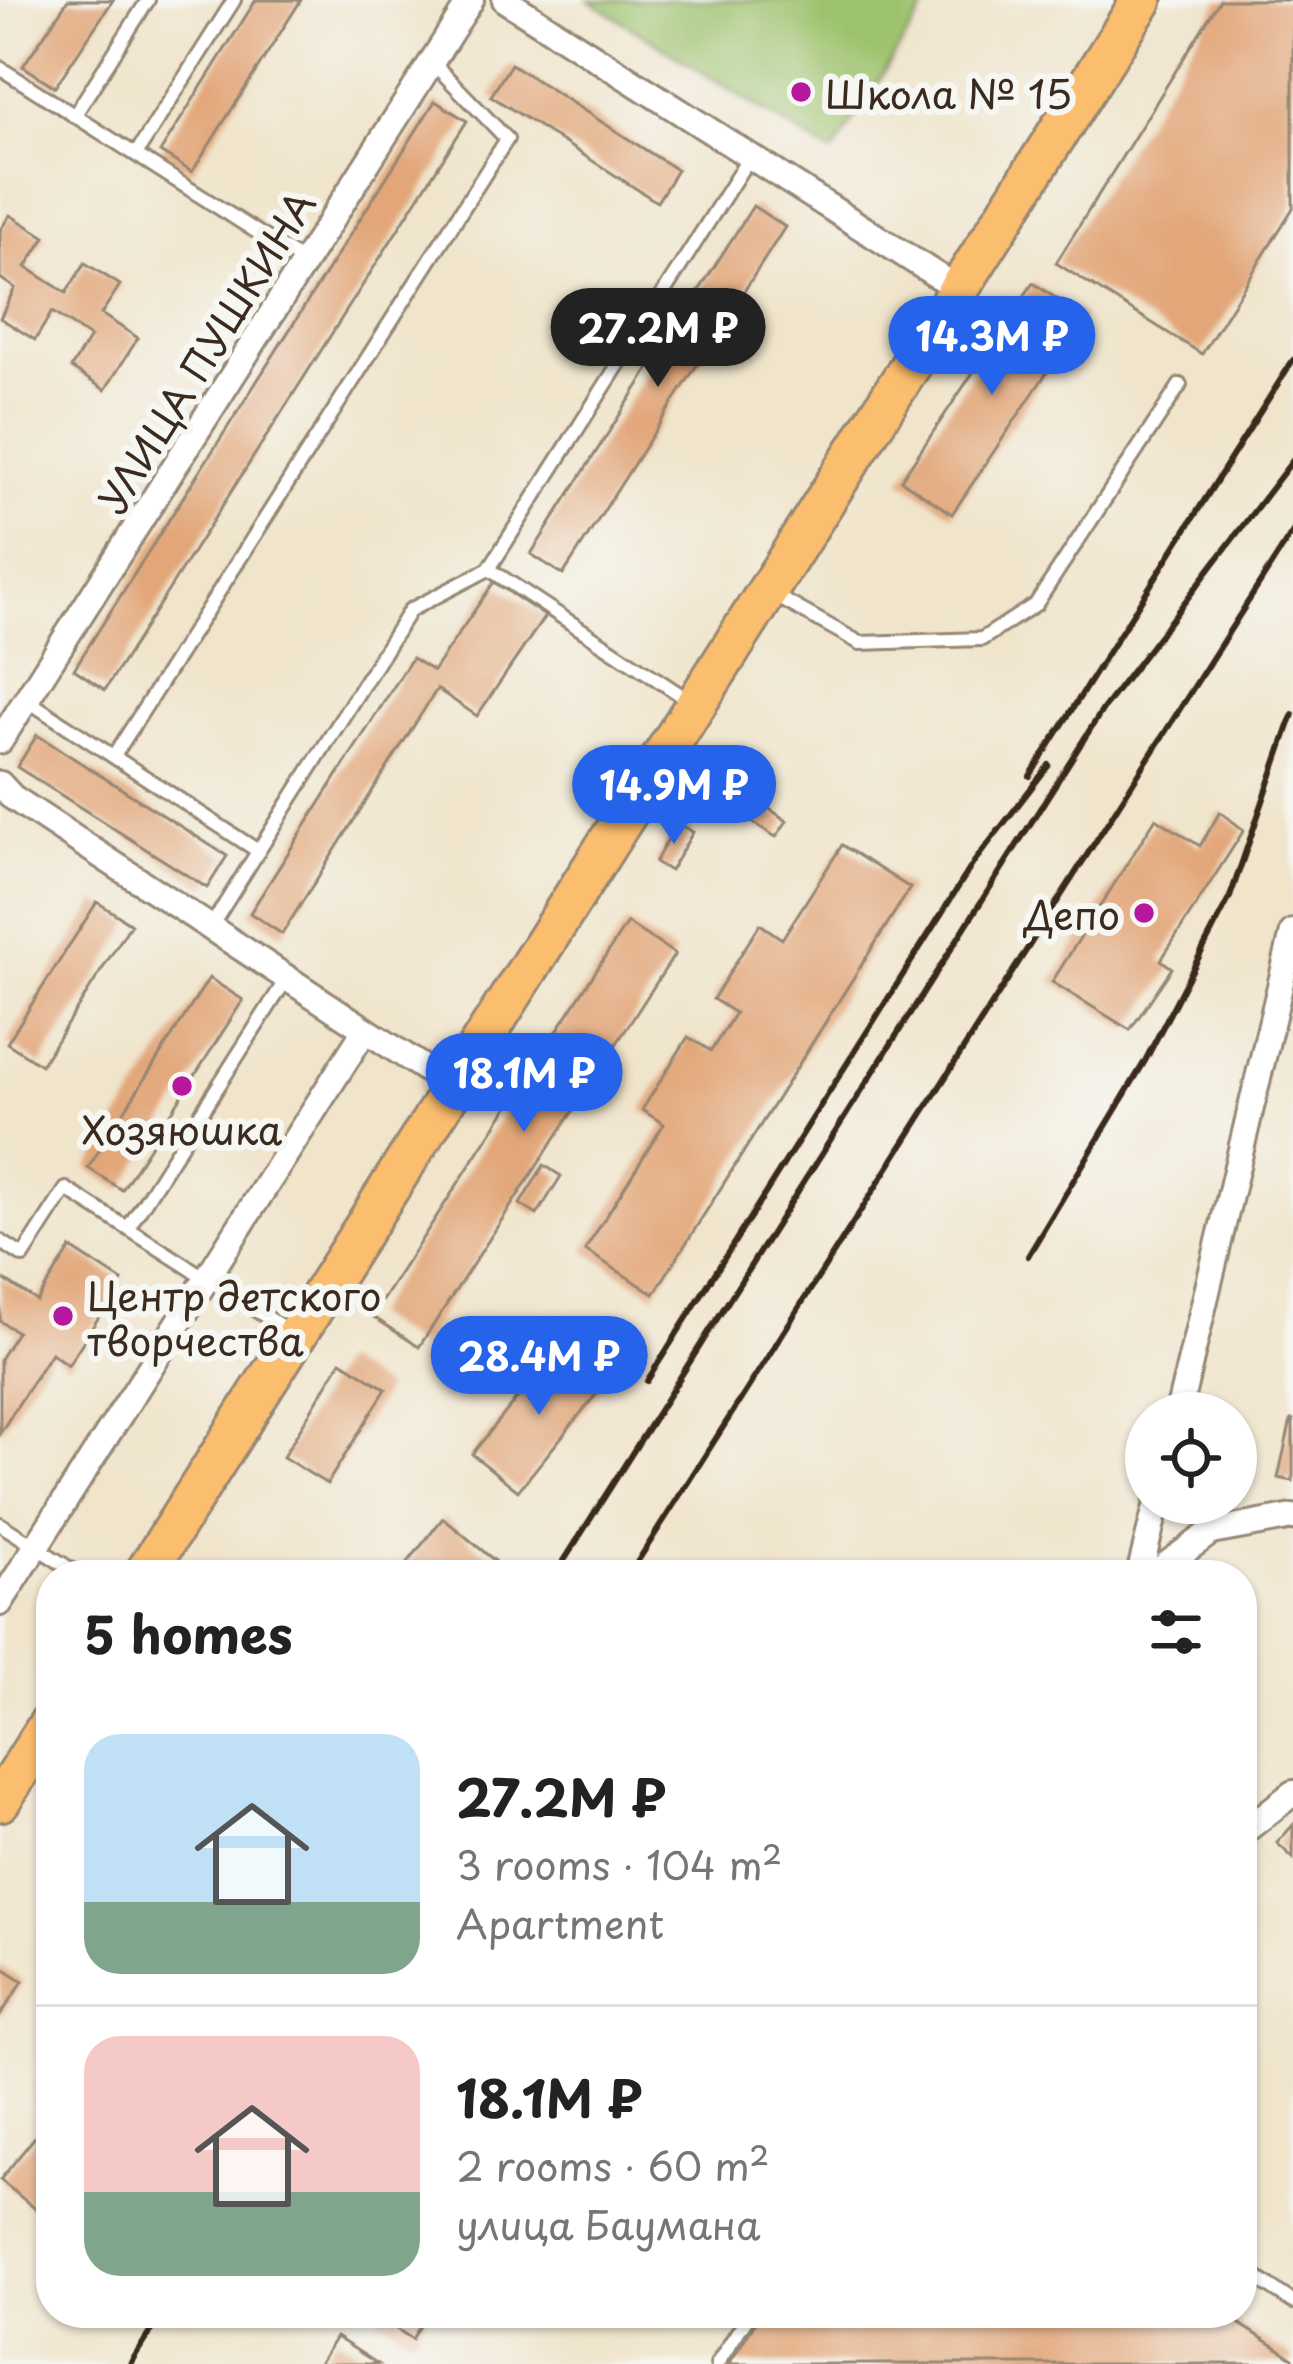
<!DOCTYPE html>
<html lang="en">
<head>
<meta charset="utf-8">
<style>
  :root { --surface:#fff; --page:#f2f2f2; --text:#222; --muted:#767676; --line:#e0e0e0; --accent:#2563eb }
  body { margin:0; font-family:"Playpen Sans",sans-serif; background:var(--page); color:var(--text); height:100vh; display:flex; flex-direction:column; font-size:45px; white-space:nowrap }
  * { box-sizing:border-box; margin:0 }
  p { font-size:39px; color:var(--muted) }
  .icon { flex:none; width:66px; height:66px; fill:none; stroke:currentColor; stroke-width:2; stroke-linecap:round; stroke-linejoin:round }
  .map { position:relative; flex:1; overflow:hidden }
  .sheet { position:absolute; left:36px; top:1560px; width:1221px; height:768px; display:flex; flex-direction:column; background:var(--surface); border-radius:48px; box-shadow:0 3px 9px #0004 }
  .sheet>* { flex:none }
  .controls { position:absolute; left:1125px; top:1392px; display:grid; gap:24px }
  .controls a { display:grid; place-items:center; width:132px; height:132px; border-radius:50%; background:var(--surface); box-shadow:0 3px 9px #0004; font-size:60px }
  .price { position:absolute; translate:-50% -102px; padding:0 27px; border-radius:42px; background:var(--accent); color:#fff; font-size:39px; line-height:78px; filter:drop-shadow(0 3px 6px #0008) }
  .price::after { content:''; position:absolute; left:50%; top:72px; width:36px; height:27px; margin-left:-18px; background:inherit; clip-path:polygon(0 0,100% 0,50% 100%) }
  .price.active { background:#222; color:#fff }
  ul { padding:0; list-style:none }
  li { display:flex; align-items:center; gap:36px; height:300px; padding:0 48px }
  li+li { border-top:3px solid var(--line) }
  li span { display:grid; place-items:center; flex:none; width:336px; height:240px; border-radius:36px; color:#555 }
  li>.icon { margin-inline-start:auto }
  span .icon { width:144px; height:144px; fill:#fffc; stroke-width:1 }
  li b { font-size:51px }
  h2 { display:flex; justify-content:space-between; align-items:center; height:144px; padding:0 48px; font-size:51px }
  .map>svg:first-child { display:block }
  .green { fill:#9dc26d; stroke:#6c7646; stroke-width:3 }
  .building { fill:#e2a678 }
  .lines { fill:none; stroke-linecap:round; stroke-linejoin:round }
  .service-casing { stroke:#968774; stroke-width:18 }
  .minor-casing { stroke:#968774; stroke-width:30 }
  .primary-casing { stroke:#968774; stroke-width:45 }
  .service { stroke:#fff; stroke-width:12 }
  .minor { stroke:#fff; stroke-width:24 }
  .primary { stroke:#fbbd6e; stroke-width:39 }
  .rail { stroke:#3b2a1e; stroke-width:6 }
  .poi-dot { fill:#b5179e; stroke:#f6f6f2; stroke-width:4.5 }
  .labels { text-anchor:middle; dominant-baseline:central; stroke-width:12; stroke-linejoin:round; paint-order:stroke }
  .poi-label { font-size:39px; fill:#3b2a1e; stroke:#f6f6f2; text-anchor:start }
  .street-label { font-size:39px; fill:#3b2a1e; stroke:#f6f6f2 }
</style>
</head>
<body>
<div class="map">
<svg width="1293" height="2364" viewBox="0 0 1293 2364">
  <rect width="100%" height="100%" fill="#f6f6f2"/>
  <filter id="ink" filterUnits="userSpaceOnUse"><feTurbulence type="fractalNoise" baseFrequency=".00833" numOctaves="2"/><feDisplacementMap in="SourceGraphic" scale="24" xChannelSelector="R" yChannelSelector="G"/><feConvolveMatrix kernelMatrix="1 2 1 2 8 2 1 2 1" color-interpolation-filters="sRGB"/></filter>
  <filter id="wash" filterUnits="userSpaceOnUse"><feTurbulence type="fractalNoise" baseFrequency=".004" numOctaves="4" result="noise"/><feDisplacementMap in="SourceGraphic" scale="48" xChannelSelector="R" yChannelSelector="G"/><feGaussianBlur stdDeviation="2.7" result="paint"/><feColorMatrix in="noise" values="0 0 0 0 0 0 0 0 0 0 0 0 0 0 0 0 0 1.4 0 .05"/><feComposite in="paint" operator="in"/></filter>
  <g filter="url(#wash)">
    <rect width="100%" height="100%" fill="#f0e4ca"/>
    <path class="green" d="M589,0H930L832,154Z"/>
    <g id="blocks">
      <g class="building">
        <path d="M68,0H113L55,87L23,66Z"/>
        <path d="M256,0H301L192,172L160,152Z"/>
        <path d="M1220,0H1293V208L1202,354L1056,263Z"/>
        <path d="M511,64L677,170L657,202L491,96Z"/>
        <path d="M435,101L467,121L105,690L74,669Z"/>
        <path d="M753,206L785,227L563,575L531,554Z"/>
        <path d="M10,215L45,237L26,267L66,293L85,263L120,285L101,314L138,338L105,390L71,368L90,337L52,312L35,340L0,318L15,288L0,278V230Z"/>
        <path d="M1033,283L1084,317L952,514L901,480Z"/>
        <path d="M494,582L545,616L477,716L437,689L282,934L250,913L412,658L433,671Z"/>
        <path d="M37,735L227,856L207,888L17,767Z"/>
        <path d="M761,803L787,821L776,837L749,820Z"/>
        <path d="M1220,812L1244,830L1161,960L1172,968L1130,1030L1052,982L1156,818L1200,846Z"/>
        <path d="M677,823L693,832L670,871L655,862Z"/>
        <path d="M842,845L910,888L654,1294L585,1250L664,1124L642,1110L688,1037L711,1051L735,1013L713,999L760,924L782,939Z"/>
        <path d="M97,902L131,924L41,1065L7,1043Z"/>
        <path d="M627,923L675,954L419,1347L372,1316Z"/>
        <path d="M209,978L243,1000L122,1190L88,1168Z"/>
        <path d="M544,1165L561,1176L537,1215L520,1204Z"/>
        <path d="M71,1248L122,1281L68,1365L51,1353L0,1433V1359L17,1332L0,1321V1277L37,1301Z"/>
        <path d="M625,1326L638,1335L626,1353L613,1344Z"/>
        <path d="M560,1345L606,1382L518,1491L472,1454Z"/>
        <path d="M341,1361L386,1389L327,1484L283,1457Z"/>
        <path d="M1291,1420H1293V1481L1278,1478Z"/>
        <path d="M443,1518L495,1561L484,1575H398Z"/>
        <path d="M1293,1825V1858L1277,1843Z"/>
        <path d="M0,1966L23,1981L0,2016Z"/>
        <path d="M51,2117V2216L48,2219L0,2180Z"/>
        <path d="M372,2313H428L412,2339Z"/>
        <path d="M761,2313H1223L1293,2358V2364H729Z"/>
        <path d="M336,2337L378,2364H319Z"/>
      </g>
    </g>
  </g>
  <g filter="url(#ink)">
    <use href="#blocks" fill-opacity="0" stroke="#968774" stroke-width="3"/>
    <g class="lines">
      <g class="service-casing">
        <g id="service">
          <path d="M0,68L304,262"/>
          <path d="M74,116L148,0"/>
          <path d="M136,154L234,0"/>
          <path d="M489,569L750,156"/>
          <path d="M774,595L860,643L982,639L1036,604L1180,385"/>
          <path d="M27,700L258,851"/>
          <path d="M114,756L507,139L432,62"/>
          <path d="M210,928L410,610L489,569L690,701"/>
          <path d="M128,1228L287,978"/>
          <path d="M0,1241L23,1256L66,1189L290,1332"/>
          <path d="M0,1524L80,1575"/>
          <path d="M1242,2268L1293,2302"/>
          <path d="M717,2364L750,2313"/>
        </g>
      </g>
      <g class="minor-casing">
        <g id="minor">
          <path d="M505,0L958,289"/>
          <path d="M0,741L471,0"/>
          <path d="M0,784L12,797L454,1088"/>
          <path d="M1178,1413L1293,932"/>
          <path d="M1139,1575L1157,1503"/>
          <path d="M1152,1575L1211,1532L1293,1517"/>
          <path d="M0,1603L365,1030"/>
          <path d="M1242,1833L1293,1793"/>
        </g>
      </g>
      <g class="primary-casing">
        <g id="primary">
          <path d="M144,1575L1142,0"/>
          <path d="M0,1801L51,1721"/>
        </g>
      </g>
      <use href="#service" class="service"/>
      <use href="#minor" class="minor"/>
      <use href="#primary" class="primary"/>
      <g class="rail">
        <path d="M1030,776L1293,360"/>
        <path d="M1028,1256L1145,1061L1230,897L1293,714"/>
        <path d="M647,1381L974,862L1049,765"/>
        <path d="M555,1575L1103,709L1293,460"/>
        <path d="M629,1575L1293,531"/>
        <path d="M130,2364L162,2313"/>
      </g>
    </g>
  </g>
  <g class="poi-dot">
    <circle cx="801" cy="92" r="12"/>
    <circle cx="1144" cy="913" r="12"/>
    <circle cx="182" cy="1086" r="12"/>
    <circle cx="63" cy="1316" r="12"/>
  </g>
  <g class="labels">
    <g class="poi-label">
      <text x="825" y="92">Школа № 15</text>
      <text x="1120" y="913" text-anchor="end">Депо</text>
      <text x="182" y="1128" text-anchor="middle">Хозяюшка</text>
      <text x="87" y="1294">Центр детского<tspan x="87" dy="45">творчества</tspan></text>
    </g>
    <g class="street-label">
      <text transform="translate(205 351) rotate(-58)">УЛИЦА ПУШКИНА</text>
    </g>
  </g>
</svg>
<div class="controls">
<a><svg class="icon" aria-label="locate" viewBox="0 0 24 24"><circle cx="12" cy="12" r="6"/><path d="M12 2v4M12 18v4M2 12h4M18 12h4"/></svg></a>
</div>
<b class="price active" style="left:658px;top:390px">27.2M ₽</b>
<b class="price" style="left:992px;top:398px">14.3M ₽</b>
<b class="price" style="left:674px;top:847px">14.9M ₽</b>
<b class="price" style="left:524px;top:1135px">18.1M ₽</b>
<b class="price" style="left:539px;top:1418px">28.4M ₽</b>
<section class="sheet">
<h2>5 homes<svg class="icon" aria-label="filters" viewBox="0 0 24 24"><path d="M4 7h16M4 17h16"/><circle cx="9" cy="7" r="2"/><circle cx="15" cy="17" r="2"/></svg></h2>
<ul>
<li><span style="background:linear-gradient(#bfe0f5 70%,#7fa58c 0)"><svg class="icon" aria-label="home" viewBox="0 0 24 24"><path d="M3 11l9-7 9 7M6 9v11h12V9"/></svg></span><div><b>27.2M ₽</b><p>3 rooms · 104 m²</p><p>Apartment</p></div></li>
<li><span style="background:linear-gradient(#f6c9c9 65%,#7fa58c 0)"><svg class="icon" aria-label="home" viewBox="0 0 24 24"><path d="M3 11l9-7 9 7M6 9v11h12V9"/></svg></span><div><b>18.1M ₽</b><p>2 rooms · 60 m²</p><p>улица Баумана</p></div></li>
</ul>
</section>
</div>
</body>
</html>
